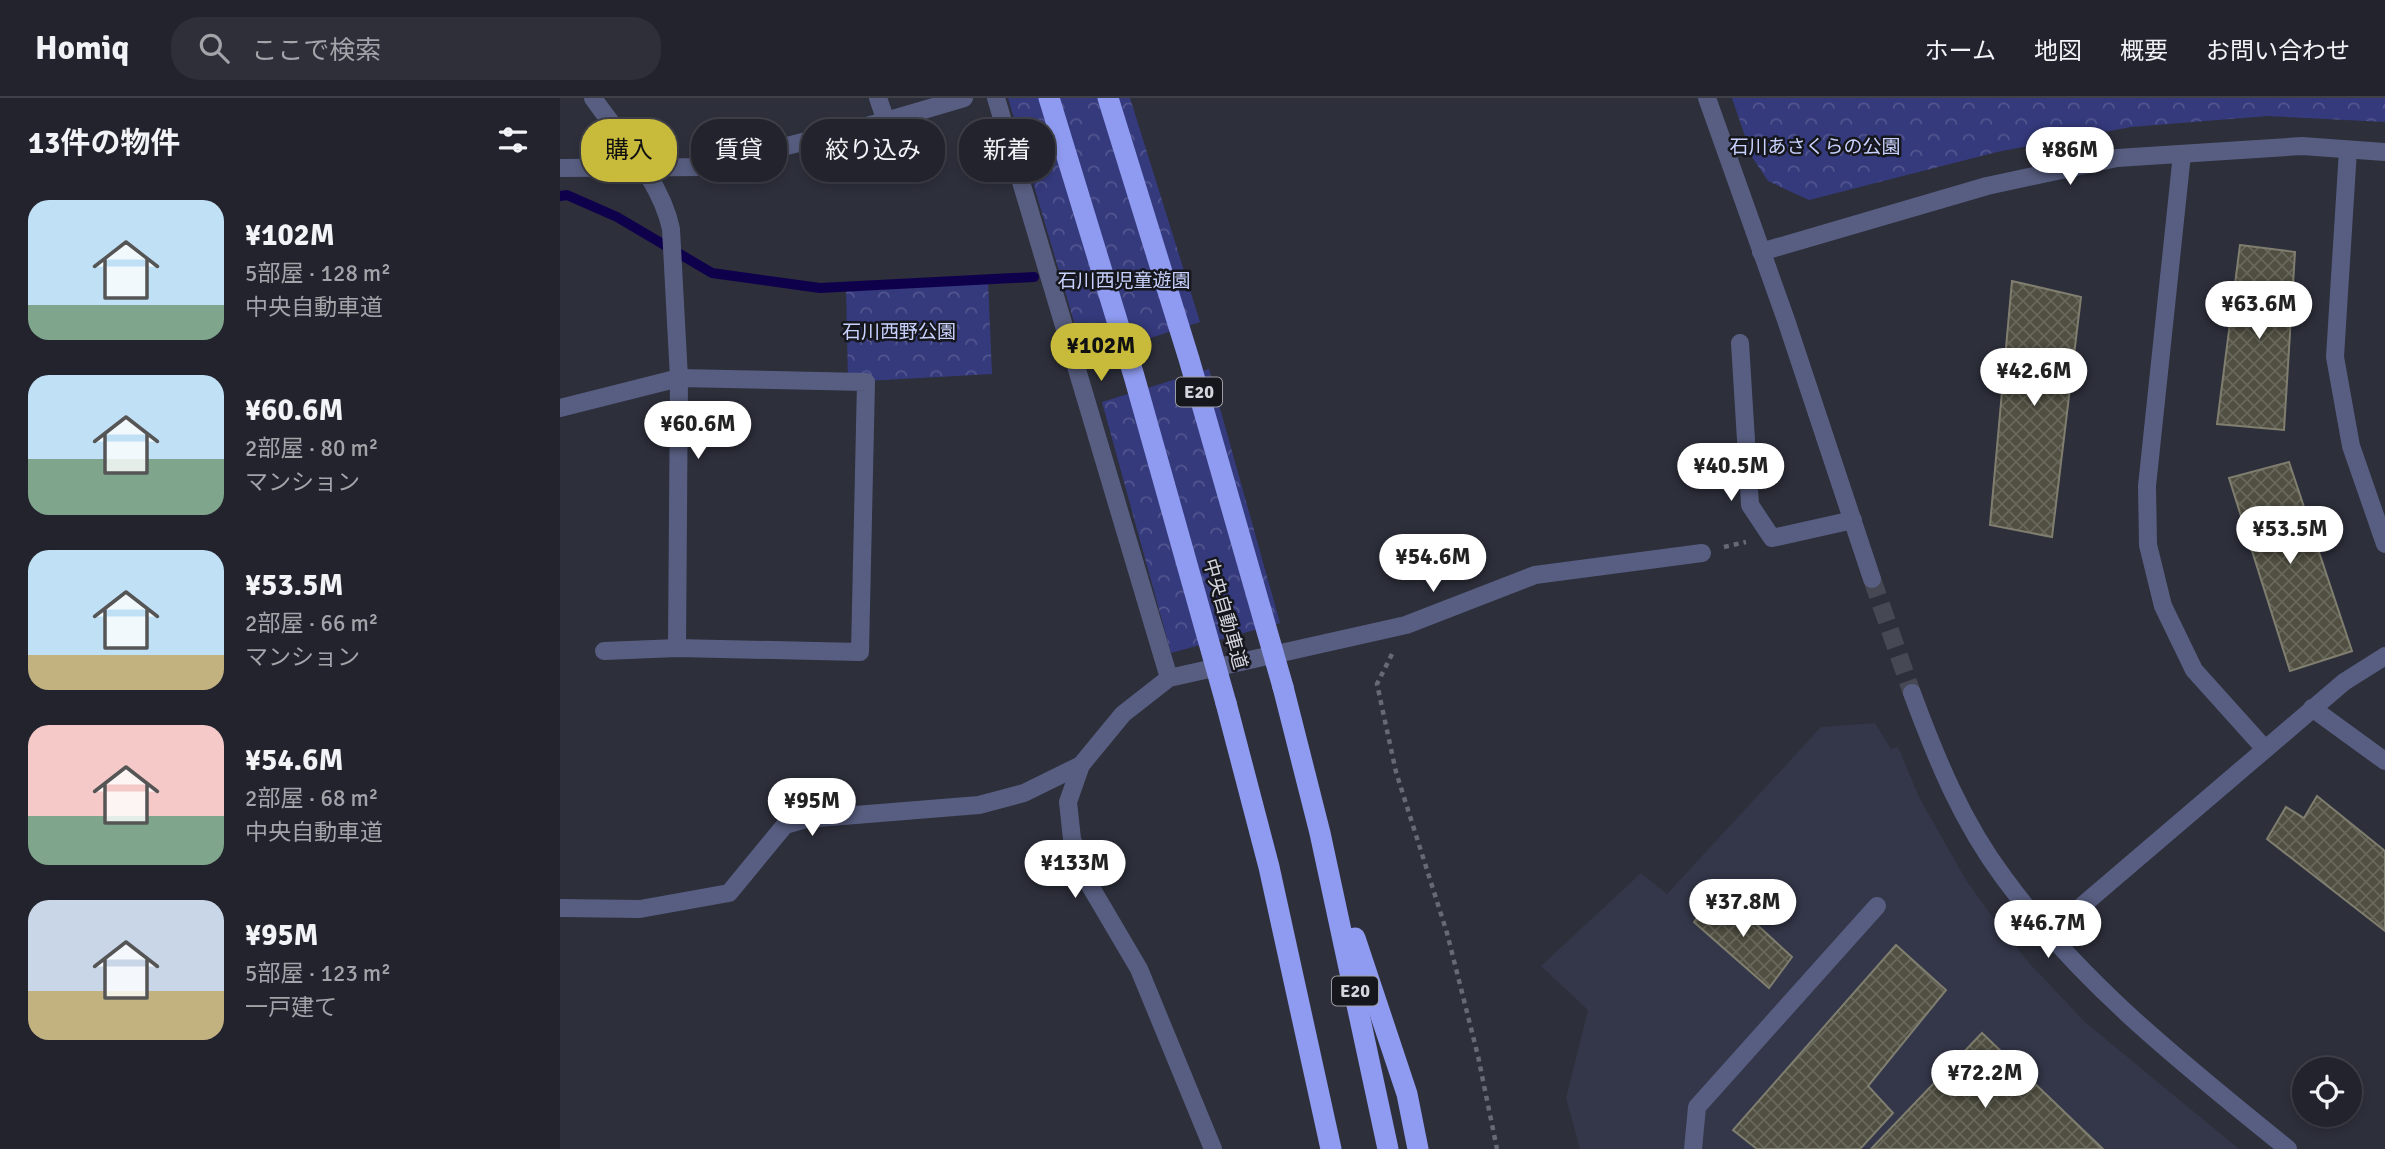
<!DOCTYPE html>
<html lang="ja">
<head>
<meta charset="utf-8">
<style>
  :root { --surface:#22232c; --page:#2e2f38; --text:#f1f3f6; --muted:#a2a4a9; --line:#3f4048; --accent:#c8bb3b }
  body { margin:0; font-family:Signika,"Noto Sans JP",sans-serif; background:var(--page); color:var(--text); height:100vh; display:flex; flex-direction:column; font-size:26px; white-space:nowrap }
  * { box-sizing:border-box; margin:0 }
  p { font-size:23px; color:var(--muted) }
  .icon { flex:none; width:38px; height:38px; fill:none; stroke:currentColor; stroke-width:2; stroke-linecap:round; stroke-linejoin:round }
  .map { position:relative; flex:1; overflow:hidden }
  .panel { display:flex; flex-direction:column; background:var(--surface); width:560px }
  .panel>* { flex:none }
  .guide { position:absolute; left:21px; top:21px; width:665px; height:63px; display:flex; gap:14px }
  .buttons { position:absolute; left:1732px; top:959px; display:grid; gap:14px }
  .buttons a { display:grid; place-items:center; width:70px; height:70px; border-radius:50%; background:var(--surface); box-shadow:0 4px 10px #0003,0 0 0 2px var(--line); font-size:35px }
  .price { position:absolute; translate:-50% -60px; padding:0 16px; border-radius:24px; background:#fff; color:#222; font-size:23px; line-height:46px; filter:drop-shadow(0 2px 4px #0008) }
  .price::after { content:''; position:absolute; left:50%; top:42px; width:21px; height:16px; margin-left:-10px; background:inherit; clip-path:polygon(0 0,100% 0,50% 100%) }
  .price.current { background:var(--accent); color:#111 }
  ul { padding:0; list-style:none }
  li { display:flex; align-items:center; gap:21px; height:175px; padding:0 28px }
  li span { display:grid; place-items:center; flex:none; width:196px; height:140px; border-radius:21px; color:#555 }
  li>.icon { margin-inline-start:auto }
  span .icon { width:84px; height:84px; fill:#fffc; stroke-width:1 }
  li b { font-size:30px }
  h2 { display:flex; justify-content:space-between; align-items:center; height:84px; padding:0 28px; font-size:30px }
  .pill { padding:0 24px; border-radius:28px; background:var(--surface); box-shadow:0 4px 10px #0003,0 0 0 2px var(--line); font-size:24px; line-height:63px }
  .pill.current { background:var(--accent); color:#111 }
  header { display:flex; align-items:center; gap:42px; box-sizing:border-box; height:98px; padding:0 35px; background:var(--surface); border-bottom:2px solid var(--line) }
  header strong { font-size:33px }
  nav { display:flex; gap:38px; margin-inline-start:auto; font-size:24px }
  .search { width:490px; height:63px; background:var(--page); display:flex; align-items:center; gap:18px; box-sizing:border-box; padding:0 24px; border-radius:28px; color:var(--muted); font-size:26px }
  main { display:flex; flex:1; min-height:0 }
  .map>svg:first-child { display:block }
  .built { fill:#343749 }
  .park { fill:url(#park-crowns) }
  .lines { fill:none; stroke-linecap:round; stroke-linejoin:round }
  .stream { stroke:#0f004c; stroke-width:10 }
  .building { fill:url(#building-cross-hatch); stroke:#7f7e6f; stroke-width:2 }
  .minor-tunnel { stroke:#464853; stroke-width:18; stroke-dasharray:18 9; stroke-linecap:butt }
  .path { stroke:#676974; stroke-width:4.5; stroke-dasharray:5 5; stroke-linecap:butt }
  .minor { stroke:#585e81; stroke-width:18 }
  .highway { stroke:#8f9bf0; stroke-width:21 }
  .highway-bridge { stroke:#8f9bf0; stroke-width:21 }
  .labels { text-anchor:middle; dominant-baseline:central; stroke-width:5; stroke-linejoin:round; paint-order:stroke }
  .shield { fill:#16171d; stroke:#9b9da4; stroke-width:2 }
  .shield-label { font-size:18px; font-weight:bold; fill:#d4d6de }
  .park-label { font-size:19px; fill:#c9d2fe; stroke:#16171d }
  .street-label { font-size:19px; fill:#d4d6de; stroke:#16171d }
</style>
</head>
<body>
<header>
<strong>Homiq</strong>
<div class="search"><svg class="icon" aria-label="search" viewBox="0 0 24 24"><circle cx="10" cy="10" r="6"/><path d="M15 15l6 6"/></svg>ここで検索</div>
<nav><a>ホーム</a><a>地図</a><a>概要</a><a>お問い合わせ</a></nav>
</header>
<main>
<section class="panel">
<h2>13件の物件<svg class="icon" aria-label="filters" viewBox="0 0 24 24"><path d="M4 7h16M4 17h16"/><circle cx="9" cy="7" r="2"/><circle cx="15" cy="17" r="2"/></svg></h2>
<ul>
<li><span style="background:linear-gradient(#bfe0f5 75%,#7fa58c 0)"><svg class="icon" aria-label="home" viewBox="0 0 24 24"><path d="M3 11l9-7 9 7M6 9v11h12V9"/></svg></span><div><b>¥102M</b><p>5部屋 · 128 m²</p><p>中央自動車道</p></div></li>
<li><span style="background:linear-gradient(#bfe0f5 60%,#7fa58c 0)"><svg class="icon" aria-label="home" viewBox="0 0 24 24"><path d="M3 11l9-7 9 7M6 9v11h12V9"/></svg></span><div><b>¥60.6M</b><p>2部屋 · 80 m²</p><p>マンション</p></div></li>
<li><span style="background:linear-gradient(#bfe0f5 75%,#c2b280 0)"><svg class="icon" aria-label="home" viewBox="0 0 24 24"><path d="M3 11l9-7 9 7M6 9v11h12V9"/></svg></span><div><b>¥53.5M</b><p>2部屋 · 66 m²</p><p>マンション</p></div></li>
<li><span style="background:linear-gradient(#f6c9c9 65%,#7fa58c 0)"><svg class="icon" aria-label="home" viewBox="0 0 24 24"><path d="M3 11l9-7 9 7M6 9v11h12V9"/></svg></span><div><b>¥54.6M</b><p>2部屋 · 68 m²</p><p>中央自動車道</p></div></li>
<li><span style="background:linear-gradient(#c9d6e8 65%,#c2b280 0)"><svg class="icon" aria-label="home" viewBox="0 0 24 24"><path d="M3 11l9-7 9 7M6 9v11h12V9"/></svg></span><div><b>¥95M</b><p>5部屋 · 123 m²</p><p>一戸建て</p></div></li>
</ul>
</section>
<div class="map">
<svg width="1825" height="1051" viewBox="0 0 1825 1051">
  <defs>
    <pattern id="park-crowns" width="20" height="18" patternUnits="userSpaceOnUse" patternTransform="scale(1.75)"><rect width="20" height="18" fill="#353a7d"/><path d="M2 6a3 3 0 1 1 6 0M12 15a3 3 0 1 1 6 0" fill="none" stroke="#51568f"/></pattern>
    <pattern id="building-cross-hatch" width="8" height="8" patternUnits="userSpaceOnUse" patternTransform="scale(1.75)"><rect width="8" height="8" fill="#504f41"/><path d="M0 0l8 8M0 8l8-8" fill="none" stroke="#68685c"/></pattern>
  </defs>
  <rect width="100%" height="100%" fill="#2d2f3b"/>
  <path class="built" d="M1315,625L1331,651L1338,649L1360,701L1406,782L1434,821L1470,866L1525,924L1679,1051H1020L1006,1000L1028,912L981,868L1081,775L1107,796L1261,629Z"/>
  <g class="park">
    <path d="M448,0H570L640,224L525,261Z"/>
    <path d="M1172,0H1825V24L1708,18L1571,29L1437,54L1249,102L1208,83L1192,59Z"/>
    <path d="M428,182L432,276L288,284L286,189Z"/>
    <path d="M649,271L720,525L611,555L542,304Z"/>
  </g>
  <g class="lines">
    <path class="stream" d="M0,98L7,97L57,119L152,175L260,190L474,179"/>
  </g>
  <g class="building">
    <path d="M1680,147L1735,154L1724,332L1657,326Z"/>
    <path d="M1452,183L1521,199L1492,439L1430,427Z"/>
    <path d="M1729,364L1792,553L1730,573L1669,380Z"/>
    <path d="M1757,698L1825,753V833L1707,741L1726,709L1744,720Z"/>
    <path d="M1158,791L1232,859L1209,890L1134,824Z"/>
    <path d="M1336,847L1386,892L1308,988L1333,1015L1300,1051H1197L1173,1032Z"/>
    <path d="M1422,935L1543,1051H1311Z"/>
  </g>
  <g class="lines">
    <path class="minor-tunnel" d="M1312,481L1352,595"/>
    <g class="path">
      <path d="M1164,449L1186,444"/>
      <path d="M832,556L817,586L836,674L887,835L918,958L937,1051"/>
    </g>
    <g class="minor">
      <path d="M33,0C61,40 101,83 111,131L119,280L117,550"/>
      <path d="M318,0L326,23"/>
      <path d="M436,0L609,580"/>
      <path d="M1147,0L1226,222L1312,481"/>
      <path d="M1788,52L1775,259L1791,348L1825,446"/>
      <path d="M1622,56L1587,388L1588,447L1603,508L1634,572L1705,651"/>
      <path d="M0,70L144,69L326,23L404,0"/>
      <path d="M1201,154L1427,88L1557,60L1742,48L1825,54"/>
      <path d="M1180,245L1190,407L1212,440L1293,422"/>
      <path d="M0,310L119,280L306,284L300,554L117,550L44,553"/>
      <path d="M1352,595C1376,660 1402,724 1444,780C1522,887 1626,968 1728,1051"/>
      <path d="M1752,610L1825,663"/>
      <path d="M0,810L80,811L169,795L225,727L246,721L419,707L464,695L521,667"/>
      <path d="M1489,836L1784,584L1825,558"/>
      <path d="M653,1051L579,871L529,786L512,741L508,704L521,667L563,616L609,580L846,527L975,477L1142,455"/>
      <path d="M1133,1051L1137,1009L1317,808"/>
    </g>
    <g class="highway">
      <path d="M723,589L760,735L828,1051"/>
      <path d="M666,605L709,769L771,1051"/>
      <path d="M795,840L847,996L858,1051"/>
    </g>
    <g class="highway-bridge">
      <path d="M489,0L574,278L666,605"/>
      <path d="M548,0L629,261L723,589"/>
    </g>
  </g>
  <g class="labels">
    <g class="shield">
      <rect x="616" y="279.5" width="46" height="29" rx="5"/>
      <rect x="772" y="878.5" width="46" height="29" rx="5"/>
    </g>
    <g class="shield-label">
      <text x="639" y="294">E20</text>
      <text x="795" y="893">E20</text>
    </g>
    <g class="park-label">
      <text x="1255" y="49">石川あさくらの公園</text>
      <text x="564" y="183">石川西児童遊園</text>
      <text x="339" y="234">石川西野公園</text>
    </g>
    <g class="street-label">
      <text transform="translate(665 516) rotate(74)">中央自動車道</text>
    </g>
  </g>
</svg>
<div class="buttons">
<a><svg class="icon" aria-label="locate" viewBox="0 0 24 24"><circle cx="12" cy="12" r="6"/><path d="M12 2v4M12 18v4M2 12h4M18 12h4"/></svg></a>
</div>
<b class="price" style="left:1510px;top:89px">¥86M</b>
<b class="price" style="left:1699px;top:243px">¥63.6M</b>
<b class="price current" style="left:541px;top:285px">¥102M</b>
<b class="price" style="left:1474px;top:310px">¥42.6M</b>
<b class="price" style="left:138px;top:363px">¥60.6M</b>
<b class="price" style="left:1171px;top:405px">¥40.5M</b>
<b class="price" style="left:1730px;top:468px">¥53.5M</b>
<b class="price" style="left:873px;top:496px">¥54.6M</b>
<b class="price" style="left:252px;top:740px">¥95M</b>
<b class="price" style="left:515px;top:802px">¥133M</b>
<b class="price" style="left:1183px;top:841px">¥37.8M</b>
<b class="price" style="left:1488px;top:862px">¥46.7M</b>
<b class="price" style="left:1425px;top:1012px">¥72.2M</b>
<div class="guide">
<a class="pill current">購入</a>
<a class="pill">賃貸</a>
<a class="pill">絞り込み</a>
<a class="pill">新着</a>
</div>
</div>
</main>
</body>
</html>
